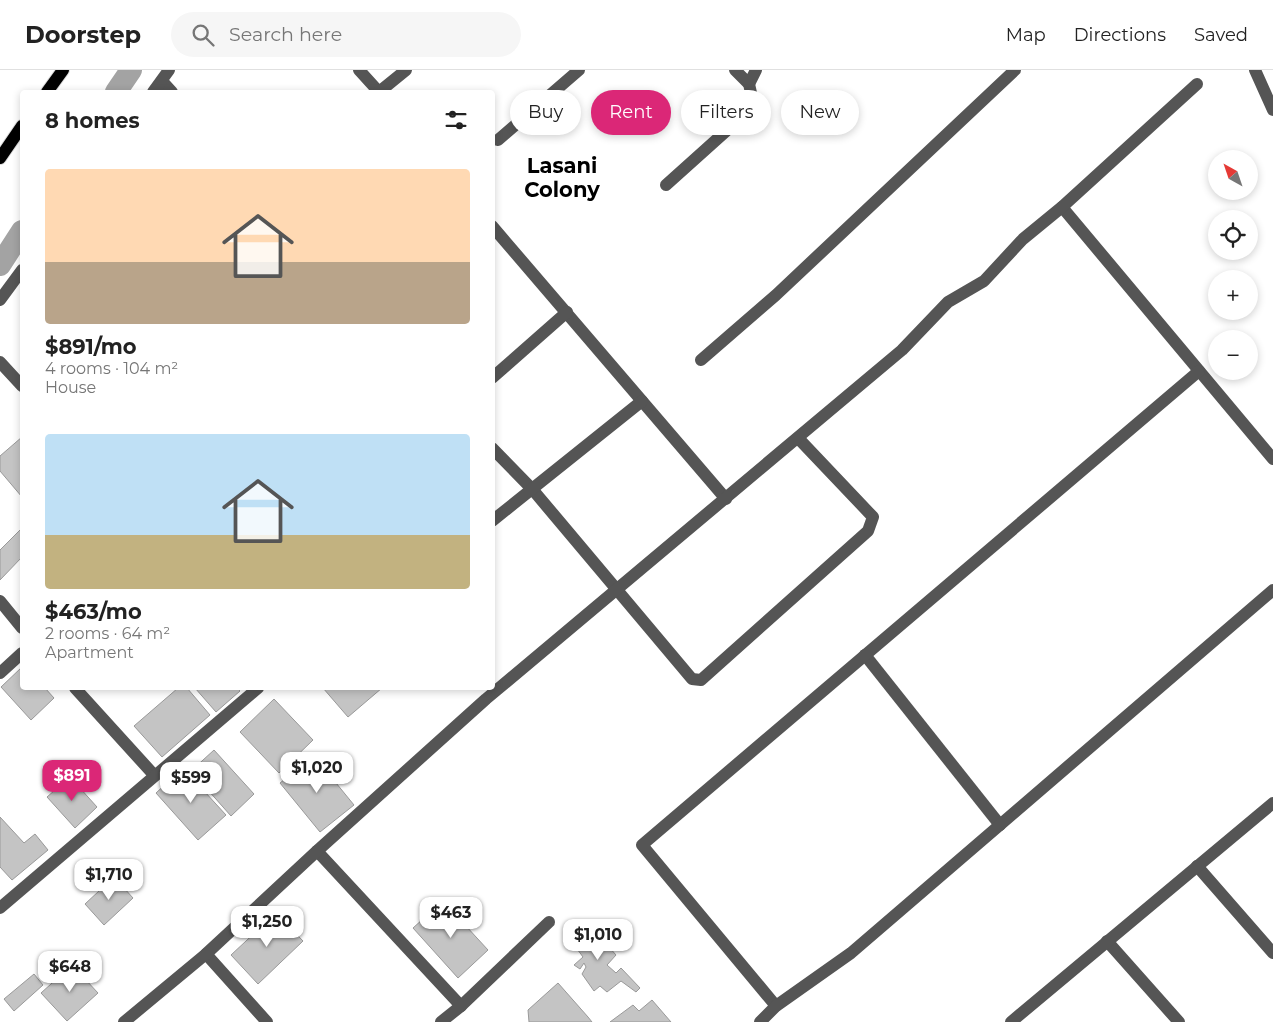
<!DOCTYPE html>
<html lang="en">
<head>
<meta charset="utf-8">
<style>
	:root { --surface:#fff; --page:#f6f6f6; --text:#222; --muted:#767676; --line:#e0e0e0; --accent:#db2777 }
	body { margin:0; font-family:Montserrat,sans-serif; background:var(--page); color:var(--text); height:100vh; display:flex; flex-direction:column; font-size:19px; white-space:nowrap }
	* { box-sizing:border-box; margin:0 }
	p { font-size:16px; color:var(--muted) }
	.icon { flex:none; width:28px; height:28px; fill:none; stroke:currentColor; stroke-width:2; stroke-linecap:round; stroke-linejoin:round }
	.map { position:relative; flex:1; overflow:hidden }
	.drawer { position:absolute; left:20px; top:20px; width:475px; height:600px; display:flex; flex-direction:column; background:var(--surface); border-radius:5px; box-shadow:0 2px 8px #0003 }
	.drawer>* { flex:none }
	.guide { position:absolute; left:510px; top:20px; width:475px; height:45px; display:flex; gap:10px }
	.needle { width:32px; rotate:320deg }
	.controls { position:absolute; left:1208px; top:80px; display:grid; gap:10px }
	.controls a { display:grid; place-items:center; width:50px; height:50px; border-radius:50%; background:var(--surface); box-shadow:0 2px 8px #0003; font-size:25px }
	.price { position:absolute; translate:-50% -42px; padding:0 11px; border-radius:10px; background:#fff; color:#222; font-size:16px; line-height:32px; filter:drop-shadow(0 1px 2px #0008) }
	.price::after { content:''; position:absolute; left:50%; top:30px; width:15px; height:11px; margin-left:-8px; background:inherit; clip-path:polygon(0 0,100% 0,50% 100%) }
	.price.on { background:var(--accent); color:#fff }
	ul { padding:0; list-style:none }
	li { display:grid; align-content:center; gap:10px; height:265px; padding:0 25px }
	li span { display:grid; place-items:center; height:155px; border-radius:5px; color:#555 }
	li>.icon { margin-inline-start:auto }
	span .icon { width:90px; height:90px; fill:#fffc; stroke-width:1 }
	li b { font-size:21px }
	h2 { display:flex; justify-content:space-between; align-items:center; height:60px; padding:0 25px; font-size:21px }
	.chip { padding:0 18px; border-radius:22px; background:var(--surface); box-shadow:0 2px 8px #0003; font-size:18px; line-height:45px }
	.chip.on { background:var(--accent); color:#fff }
	header { display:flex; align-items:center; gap:30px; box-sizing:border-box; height:70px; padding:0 25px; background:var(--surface); border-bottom:1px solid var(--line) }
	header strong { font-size:24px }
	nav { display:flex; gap:28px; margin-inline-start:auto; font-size:18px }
	.search { width:350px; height:45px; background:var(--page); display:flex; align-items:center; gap:12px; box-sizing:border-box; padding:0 18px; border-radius:28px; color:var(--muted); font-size:19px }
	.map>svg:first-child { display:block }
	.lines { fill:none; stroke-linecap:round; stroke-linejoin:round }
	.canal { stroke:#a3a3a3; stroke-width:22 }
	.building { fill:#c4c4c4; stroke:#999 }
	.major-casing { stroke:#dbdbdb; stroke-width:14 }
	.minor { stroke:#555; stroke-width:12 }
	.major { stroke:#000; stroke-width:12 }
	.labels { text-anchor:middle; stroke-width:4; stroke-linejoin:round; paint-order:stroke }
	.district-label { font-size:21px; font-weight:bold; fill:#000; stroke:#fff }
</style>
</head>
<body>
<header>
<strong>Doorstep</strong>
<div class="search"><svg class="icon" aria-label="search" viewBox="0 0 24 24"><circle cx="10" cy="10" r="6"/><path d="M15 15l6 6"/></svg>Search here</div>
<nav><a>Map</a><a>Directions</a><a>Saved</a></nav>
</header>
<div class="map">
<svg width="1273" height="952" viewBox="0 0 1273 952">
	<rect width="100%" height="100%" fill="#fff"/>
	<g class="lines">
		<g class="canal">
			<polyline points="116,22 131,0"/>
			<polyline points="0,195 22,161"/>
		</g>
	</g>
	<g class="building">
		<polygon points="22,367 22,427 0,401 0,386"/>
		<polygon points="22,458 22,487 0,510 0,480"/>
		<polygon points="22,597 22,618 45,618 54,628 31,650 1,617"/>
		<polygon points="178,618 187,618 210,645 162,687 134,656"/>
		<polygon points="195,618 237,618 240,621 216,642"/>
		<polygon points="323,618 382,618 348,647"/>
		<polygon points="274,629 313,670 279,703 240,662"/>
		<polygon points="214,680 254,724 231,746 191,701"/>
		<polygon points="314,686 354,735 320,762 280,713"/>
		<polygon points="183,698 226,745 198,770 156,723"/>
		<polygon points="70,707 97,737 75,758 47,727"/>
		<polygon points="0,747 24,773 35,764 48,780 12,810 0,797"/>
		<polygon points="114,807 133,828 104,855 85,834"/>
		<polygon points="443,831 488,880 458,908 413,858"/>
		<polygon points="276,843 303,871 258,914 231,885"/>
		<polygon points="587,852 616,885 607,895 616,903 621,898 640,918 636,922 621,911 607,922 600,916 594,921 582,904 586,897 584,893 580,899 574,895 583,887 569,868"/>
		<polygon points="72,895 98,923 67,951 41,923"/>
		<polygon points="34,904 43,915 14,941 4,929"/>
		<polygon points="558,913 588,947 592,952 529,952 528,940"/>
		<polygon points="652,930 671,952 610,952 633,935 639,941"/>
	</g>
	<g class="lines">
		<defs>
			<g id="major">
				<polyline points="47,22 63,0"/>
				<polyline points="0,88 22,56"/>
			</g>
		</defs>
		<use href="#major" class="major-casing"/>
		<g class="minor">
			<polyline points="359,0 379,22"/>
			<polyline points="1255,0 1273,40"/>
			<polyline points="162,11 172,22"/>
			<polyline points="749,14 756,0"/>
			<polyline points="153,22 169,0"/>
			<polyline points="379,22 406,0"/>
			<polyline points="498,70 579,0"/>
			<polyline points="666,115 754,36 749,14 735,0"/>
			<polyline points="1062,137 1273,389"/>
			<polyline points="492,156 726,429"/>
			<polyline points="0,230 22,200"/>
			<polyline points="701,290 776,225 1015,0"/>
			<polyline points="0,292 22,316"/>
			<polyline points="492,308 567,242"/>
			<polyline points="492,378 533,420 692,609 701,610 868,461 873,447 798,368"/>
			<polyline points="492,451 642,331"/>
			<polyline points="0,531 22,558"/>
			<polyline points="865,585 1000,755"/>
			<polyline points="0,603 22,583"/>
			<polyline points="75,618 154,705"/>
			<polyline points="317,781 461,936"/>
			<polyline points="1197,796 1273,883"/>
			<polyline points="0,838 258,618"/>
			<polyline points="1107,871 1179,952"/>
			<polyline points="206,884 267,952"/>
			<polyline points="776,936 642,775 1199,301"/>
			<polyline points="124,952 206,884 317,781 486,629 902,280 948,232 984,211 1023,169 1062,137 1197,14"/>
			<polyline points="441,952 461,936 549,852"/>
			<polyline points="760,952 776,936 851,883 1273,520"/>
			<polyline points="1011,952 1273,733"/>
		</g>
		<use href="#major" class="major"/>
	</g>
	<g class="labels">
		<g class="district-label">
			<text x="562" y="103">Lasani<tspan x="562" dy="24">Colony</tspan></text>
		</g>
	</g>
</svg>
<div class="controls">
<a><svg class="needle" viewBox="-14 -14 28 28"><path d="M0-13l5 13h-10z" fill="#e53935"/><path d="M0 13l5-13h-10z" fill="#767676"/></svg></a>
<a><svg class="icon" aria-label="locate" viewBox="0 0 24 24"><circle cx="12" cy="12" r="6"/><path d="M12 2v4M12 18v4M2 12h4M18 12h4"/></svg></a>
<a>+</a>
<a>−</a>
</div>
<b class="price" style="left:317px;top:724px">$1,020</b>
<b class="price on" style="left:72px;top:732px">$891</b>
<b class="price" style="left:191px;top:734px">$599</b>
<b class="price" style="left:109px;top:831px">$1,710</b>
<b class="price" style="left:451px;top:869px">$463</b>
<b class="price" style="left:267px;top:878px">$1,250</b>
<b class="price" style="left:598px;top:891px">$1,010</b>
<b class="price" style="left:70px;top:923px">$648</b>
<div class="guide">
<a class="chip">Buy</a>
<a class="chip on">Rent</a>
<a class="chip">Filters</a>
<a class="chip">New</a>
</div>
<section class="drawer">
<h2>8 homes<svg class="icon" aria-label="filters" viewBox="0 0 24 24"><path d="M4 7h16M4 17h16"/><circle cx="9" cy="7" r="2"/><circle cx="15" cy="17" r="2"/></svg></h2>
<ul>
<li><span style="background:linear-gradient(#ffd9b3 60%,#b9a48a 0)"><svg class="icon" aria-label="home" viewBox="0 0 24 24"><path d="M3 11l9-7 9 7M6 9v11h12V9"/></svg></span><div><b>$891/mo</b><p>4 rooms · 104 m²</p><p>House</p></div></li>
<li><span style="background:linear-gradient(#bfe0f5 65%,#c2b280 0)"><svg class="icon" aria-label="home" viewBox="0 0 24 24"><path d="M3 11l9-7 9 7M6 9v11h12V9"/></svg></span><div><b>$463/mo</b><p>2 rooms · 64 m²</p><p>Apartment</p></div></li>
</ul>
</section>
</div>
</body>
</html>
